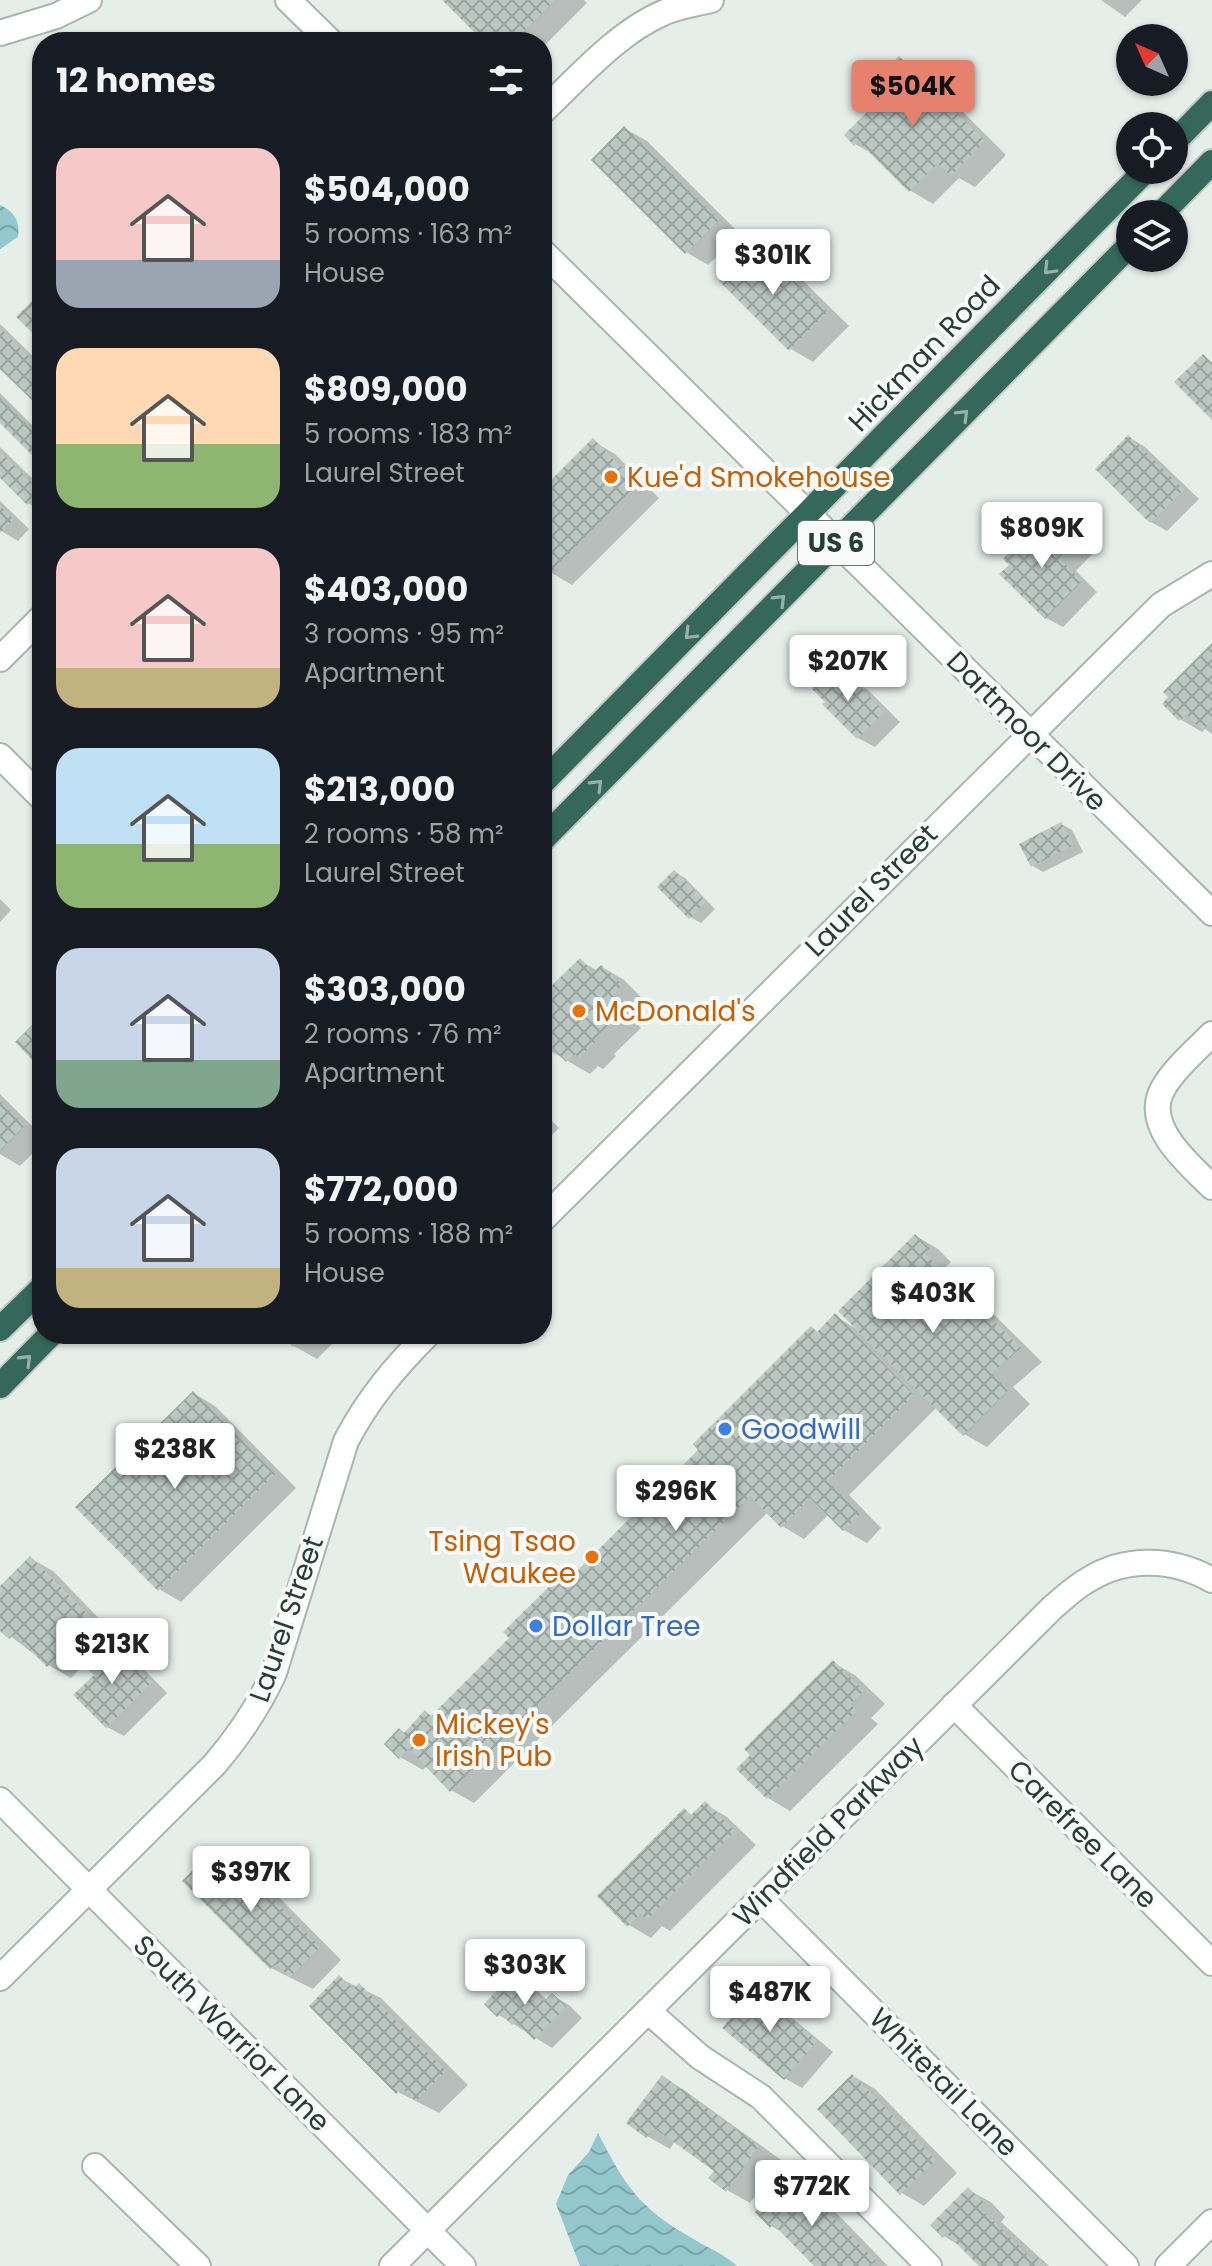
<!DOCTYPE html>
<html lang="en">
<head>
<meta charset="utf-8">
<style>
	:root { --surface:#171b24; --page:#20242c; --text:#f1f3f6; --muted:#9ea1a6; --accent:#e5816d }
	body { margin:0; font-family:Poppins,sans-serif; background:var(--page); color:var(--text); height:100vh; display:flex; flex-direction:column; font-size:30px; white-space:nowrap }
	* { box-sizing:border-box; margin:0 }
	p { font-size:26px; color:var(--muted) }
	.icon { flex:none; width:44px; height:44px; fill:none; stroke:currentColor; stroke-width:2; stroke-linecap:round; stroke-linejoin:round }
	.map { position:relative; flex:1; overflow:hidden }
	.side { position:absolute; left:32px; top:32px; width:520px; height:1312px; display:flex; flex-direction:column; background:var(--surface); border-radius:32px; box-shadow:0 2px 6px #0004 }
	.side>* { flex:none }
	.needle { width:52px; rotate:315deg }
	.tools { position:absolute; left:1116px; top:24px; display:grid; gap:16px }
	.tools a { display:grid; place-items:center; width:72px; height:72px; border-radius:50%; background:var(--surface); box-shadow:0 2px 6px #0004; font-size:40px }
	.price { position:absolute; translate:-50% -68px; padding:0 18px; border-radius:8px; background:#fff; color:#222; font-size:26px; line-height:52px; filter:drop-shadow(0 2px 4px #0008) }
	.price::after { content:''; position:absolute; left:50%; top:48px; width:24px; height:18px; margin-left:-12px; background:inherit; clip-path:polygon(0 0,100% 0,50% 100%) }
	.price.active { background:var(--accent); color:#111 }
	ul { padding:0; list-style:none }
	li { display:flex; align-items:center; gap:24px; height:200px; padding:0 24px }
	li span { display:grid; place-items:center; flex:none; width:224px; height:160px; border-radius:24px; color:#555 }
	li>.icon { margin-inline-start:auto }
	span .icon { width:96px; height:96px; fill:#fffc; stroke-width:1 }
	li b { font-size:34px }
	h2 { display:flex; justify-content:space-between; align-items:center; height:96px; padding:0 24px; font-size:34px }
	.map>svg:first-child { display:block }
	.water { fill:url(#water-waves) }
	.shadow { fill:#0003 }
	.building { fill:url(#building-cross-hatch) }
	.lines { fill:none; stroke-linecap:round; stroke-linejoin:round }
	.minor-casing { stroke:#a9b6b0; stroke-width:28 }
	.highway-casing { stroke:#c3c9c7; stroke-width:28 }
	.minor { stroke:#fff; stroke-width:24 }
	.highway { stroke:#356859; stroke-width:24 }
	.oneway { stroke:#96b1a8 }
	.food-dot { fill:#e8710a; stroke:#f7faf8; stroke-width:3 }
	.shop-dot { fill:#3f7fe0; stroke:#f7faf8; stroke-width:3 }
	.labels { text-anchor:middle; stroke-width:8; stroke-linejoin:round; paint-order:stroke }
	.shield { fill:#f7faf8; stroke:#657670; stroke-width:2 }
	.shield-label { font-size:26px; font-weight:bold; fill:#273e36 }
	.street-label { font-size:28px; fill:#273e36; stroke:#f7faf8 }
	.food-label { font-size:28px; fill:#c56008; stroke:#f7faf8; text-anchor:start }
	.shop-label { font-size:28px; fill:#366cbe; stroke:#f7faf8; text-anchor:start }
</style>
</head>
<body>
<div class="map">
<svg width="1212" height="2266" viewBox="0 0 1212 2266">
	<defs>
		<pattern id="water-waves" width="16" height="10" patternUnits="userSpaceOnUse" patternTransform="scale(2)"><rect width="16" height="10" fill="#94c8cd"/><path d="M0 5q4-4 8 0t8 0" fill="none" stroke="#79a4a7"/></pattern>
		<pattern id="building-cross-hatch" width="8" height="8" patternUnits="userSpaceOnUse" patternTransform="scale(2)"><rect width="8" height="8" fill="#bcc8c3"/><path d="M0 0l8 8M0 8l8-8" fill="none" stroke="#99a49f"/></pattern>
	</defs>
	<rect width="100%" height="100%" fill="#e6eeea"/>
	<g class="water">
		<path d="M0,205C14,212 20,220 18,237L0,249Z"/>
		<path d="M598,2133C624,2184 639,2208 690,2237C706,2247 723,2253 737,2266H580L556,2204L568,2175L589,2152Z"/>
	</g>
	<g class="shadow">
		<polygon points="446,0 584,0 587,3 542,48 542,42 487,42"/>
		<polygon points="1101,0 1142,0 1125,17"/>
		<polygon points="900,58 922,71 1006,155 975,187 959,178 933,204 911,191 875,155 855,144 880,102"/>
		<polygon points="624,128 647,141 740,234 708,265 686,252"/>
		<polygon points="758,245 780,258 849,326 813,362 791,349"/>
		<polygon points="0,324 42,365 42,408 0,366"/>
		<polygon points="0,393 42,435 42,462 0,421"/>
		<polygon points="1129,437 1145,447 1199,499 1167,531 1151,522"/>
		<polygon points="593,441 615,454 659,498 572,585 550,572 542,564 542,492"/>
		<polygon points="0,447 42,488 42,511 28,503 0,475"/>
		<polygon points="0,501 29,529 18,541 0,530"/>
		<polygon points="1064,527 1080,536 1095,551 1076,571 1097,592 1063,627 1046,618 1011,565 1032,532 1049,542"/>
		<polygon points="1212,646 1212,734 1205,729 1202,732 1180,719"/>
		<polygon points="834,671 868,690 900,722 875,747 858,738"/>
		<polygon points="1061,824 1072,830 1083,852 1043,872 1033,866"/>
		<polygon points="674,872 685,878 715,909 701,923 690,917"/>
		<polygon points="0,899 11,910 0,922"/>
		<polygon points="580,961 598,971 602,967 624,980 643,999 634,1008 641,1015 634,1021 641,1028 614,1054 616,1056 603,1069 598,1066 590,1074 542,1046 542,998"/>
		<polygon points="0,1094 42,1136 42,1144 20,1166 0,1154"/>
		<polygon points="542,1111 559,1128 542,1145"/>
		<polygon points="916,1236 938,1249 951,1262 946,1267 1042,1362 1013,1387 1030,1404 987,1447 964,1434 937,1407 849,1495 881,1528 867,1543 844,1530 829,1514 804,1539 782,1526 768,1512 474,1803 451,1790 427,1766 423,1770 400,1757 405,1734 426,1713 433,1717 512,1638 566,1573 573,1578 835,1316 855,1328"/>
		<polygon points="283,1334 342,1334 317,1359 294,1346"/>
		<polygon points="193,1393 215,1406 296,1488 181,1602 159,1589"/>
		<polygon points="30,1558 53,1571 117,1637 110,1644 130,1655 167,1693 124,1736 107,1727 97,1675 88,1666 85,1669 82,1667 71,1678 48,1665 0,1628 0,1589"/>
		<polygon points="834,1663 856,1676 885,1704 871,1718 878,1724 790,1811 768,1798"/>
		<polygon points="705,1804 727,1817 756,1845 670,1931 662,1926 651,1938 629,1925 685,1811 693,1816"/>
		<polygon points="214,1853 255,1873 341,1960 313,1989 271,1968"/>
		<polygon points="515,1975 531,1985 548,2001 552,1995 569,2005 582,2018 552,2048 499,2015"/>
		<polygon points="339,1978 381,1998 468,2085 439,2113 398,2092"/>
		<polygon points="756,1992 772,2001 833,2052 802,2088 786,2079 725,2028"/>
		<polygon points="853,2076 875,2089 957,2173 924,2206 902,2193"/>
		<polygon points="662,2077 684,2090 781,2160 750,2203 727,2190 717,2171 675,2141 670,2149 647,2136"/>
		<polygon points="793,2178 815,2191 888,2266 817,2266 786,2234 771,2226"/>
		<polygon points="968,2190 991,2202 1005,2217 1001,2222 1049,2266 982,2266 962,2247 944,2236"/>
	</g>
	<g class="building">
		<polygon points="442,0 555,0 513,42 484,42"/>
		<polygon points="899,56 985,141 951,176 938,163 909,192 858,141 854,146 844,135 877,102 870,94 888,75 884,71"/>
		<polygon points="624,126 719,220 685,254 591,160"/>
		<polygon points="757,242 828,312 789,351 719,281"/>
		<polygon points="35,298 42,305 42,342 16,317"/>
		<polygon points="0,328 42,370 42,410 0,369"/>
		<polygon points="1203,354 1212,363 1212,420 1174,382"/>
		<polygon points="0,398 42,439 42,465 0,423"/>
		<polygon points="1128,435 1184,489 1150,523 1095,469"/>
		<polygon points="593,438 638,484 549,574 542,567 542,489"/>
		<polygon points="0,452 40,491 27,505 0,478"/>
		<polygon points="0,505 14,519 0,533"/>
		<polygon points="1063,524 1080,540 1061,560 1082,581 1045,619 999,574 1009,565 1003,559 1031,530 1045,543"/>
		<polygon points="1212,643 1212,720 1202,730 1186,714 1179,721 1162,704 1168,697 1163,692"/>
		<polygon points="834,668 847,682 851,678 884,712 857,739 822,704 825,702 812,689"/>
		<polygon points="1061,822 1074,845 1031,867 1019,844"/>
		<polygon points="674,870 706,902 689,919 657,887"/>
		<polygon points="580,958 593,972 601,965 622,985 613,994 620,1001 613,1007 620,1014 593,1040 595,1042 579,1058 575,1054 566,1062 550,1045 544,1051 542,1049 542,995"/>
		<polygon points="35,1022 42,1029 42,1070 15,1042"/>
		<polygon points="0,1101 25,1126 0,1151"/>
		<polygon points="915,1234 930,1249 925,1253 1021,1348 992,1373 1009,1390 963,1436 838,1311"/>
		<polygon points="835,1313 914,1395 828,1481 860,1514 843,1531 810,1498 781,1528 750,1496 450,1792 409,1749 399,1759 384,1744 399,1728 404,1733 425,1710 431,1716 509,1638 503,1632 565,1571 571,1577 698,1450 693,1444 811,1326 817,1332"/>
		<polygon points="280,1334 307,1334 293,1347"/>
		<polygon points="193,1391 275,1474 158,1591 75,1507"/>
		<polygon points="30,1556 96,1623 61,1657 59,1655 47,1667 14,1634 9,1639 0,1631 0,1586"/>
		<polygon points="113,1643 152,1682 106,1728 73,1695 94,1675 87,1668"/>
		<polygon points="833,1660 864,1691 850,1704 857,1711 767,1799 736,1769 750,1755 744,1749"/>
		<polygon points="705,1801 735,1831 647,1920 641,1913 627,1927 597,1896 684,1808 691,1815"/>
		<polygon points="213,1850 227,1864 233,1858 320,1947 290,1977 276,1964 270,1969 182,1881"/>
		<polygon points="514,1973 544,2001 552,1993 567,2007 534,2040 516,2022 512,2025 501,2014 497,2017 484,2004"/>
		<polygon points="339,1975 353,1989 359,1983 446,2071 416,2101 402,2088 396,2094 309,2006"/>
		<polygon points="755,1989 817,2041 784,2080 722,2028"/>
		<polygon points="852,2074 936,2160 900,2195 817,2109"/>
		<polygon points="662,2075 759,2146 726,2192 708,2178 714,2171 654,2128 646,2138 626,2123"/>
		<polygon points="792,2175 876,2261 870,2266 814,2266 773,2224 770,2228 755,2212"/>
		<polygon points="968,2187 984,2203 980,2208 1033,2260 1037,2257 1046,2266 979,2266 947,2234 943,2238 930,2225"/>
	</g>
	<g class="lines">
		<defs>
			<g id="minor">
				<polyline points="288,0 331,42"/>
				<polyline points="0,33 56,16 89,0"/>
				<path d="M542,112C577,79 618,32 663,13C677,6 695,4 711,0"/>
				<polyline points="542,251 1212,913"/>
				<polyline points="0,659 42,617"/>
				<polyline points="0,756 42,798"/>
				<path d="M1212,1034C1196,1050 1168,1074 1160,1095C1147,1130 1191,1166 1212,1187"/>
				<polyline points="542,1220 1161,605 1212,574"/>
				<polyline points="954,1705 1212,1963"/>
				<polyline points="0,1800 463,2266"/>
				<polyline points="761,1899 1126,2266"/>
				<path d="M0,1978L214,1765C239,1736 258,1708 274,1673L346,1441C368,1399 395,1367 428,1334"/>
				<polyline points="648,2011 700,2057 761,2097 929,2266"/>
				<polyline points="95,2166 198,2266"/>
				<path d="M392,2266L1053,1607C1064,1598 1075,1587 1088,1580C1126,1556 1173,1558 1212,1580"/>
				<polyline points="1168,2266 1212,2222"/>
			</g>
			<g id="highway">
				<polyline points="1174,142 1212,103"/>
				<polyline points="1161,214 1212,162"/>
				<polyline points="542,783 1146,170"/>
				<polyline points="542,840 1130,245"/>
				<polyline points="0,1329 42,1288"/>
				<polyline points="0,1386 51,1334"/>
			</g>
		</defs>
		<use href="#minor" class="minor-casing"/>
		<use href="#highway" class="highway-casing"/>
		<use href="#minor" class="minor"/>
		<use href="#highway" class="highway"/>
	</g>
	<defs><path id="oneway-chevron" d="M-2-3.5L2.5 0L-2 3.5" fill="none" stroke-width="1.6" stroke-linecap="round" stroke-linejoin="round" transform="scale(2)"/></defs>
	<g class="oneway">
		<use href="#oneway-chevron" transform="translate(1049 269) rotate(134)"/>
		<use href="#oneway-chevron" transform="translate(963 415) rotate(-45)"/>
		<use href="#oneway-chevron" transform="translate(780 600) rotate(-45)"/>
		<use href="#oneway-chevron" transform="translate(690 634) rotate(135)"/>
		<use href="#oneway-chevron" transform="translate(597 785) rotate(-45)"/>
		<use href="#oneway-chevron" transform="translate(26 1360) rotate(-45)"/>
	</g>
	<g class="food-dot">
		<circle cx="611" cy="477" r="8"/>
		<circle cx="579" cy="1011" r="8"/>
		<circle cx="592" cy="1557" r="8"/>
		<circle cx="419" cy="1740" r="8"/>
	</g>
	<g class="shop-dot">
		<circle cx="725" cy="1429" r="8"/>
		<circle cx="536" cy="1626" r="8"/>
	</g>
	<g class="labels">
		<rect class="shield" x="798" y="521" width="76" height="44" rx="6"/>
		<g class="shield-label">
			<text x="836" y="552">US 6</text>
		</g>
		<g class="street-label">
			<text transform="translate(924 353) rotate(-46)" y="10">Hickman Road</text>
			<text transform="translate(1027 731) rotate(45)" y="10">Dartmoor Drive</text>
			<text transform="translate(871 890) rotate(-45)" y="10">Laurel Street</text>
			<text transform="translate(286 1619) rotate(-71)" y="10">Laurel Street</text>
			<text transform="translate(828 1831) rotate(-45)" y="10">Windfield Parkway</text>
			<text transform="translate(1083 1834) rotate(45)" y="10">Carefree Lane</text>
			<text transform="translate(232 2033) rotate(45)" y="10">South Warrior Lane</text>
			<text transform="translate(944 2082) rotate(45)" y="10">Whitetail Lane</text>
		</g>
		<g class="food-label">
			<text x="627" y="487">Kue'd Smokehouse</text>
			<text x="595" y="1021">McDonald's</text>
			<text x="576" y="1551" text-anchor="end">Tsing Tsao<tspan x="576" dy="32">Waukee</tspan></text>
			<text x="435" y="1734">Mickey's<tspan x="435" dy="32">Irish Pub</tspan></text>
		</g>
		<g class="shop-label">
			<text x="741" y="1439">Goodwill</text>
			<text x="552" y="1636">Dollar Tree</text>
		</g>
	</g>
</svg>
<div class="tools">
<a><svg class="needle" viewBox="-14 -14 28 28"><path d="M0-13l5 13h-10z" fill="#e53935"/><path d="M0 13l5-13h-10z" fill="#9ea1a6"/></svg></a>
<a><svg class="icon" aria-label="locate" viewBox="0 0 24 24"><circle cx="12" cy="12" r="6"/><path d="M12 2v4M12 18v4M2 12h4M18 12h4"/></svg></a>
<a><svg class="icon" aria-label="layers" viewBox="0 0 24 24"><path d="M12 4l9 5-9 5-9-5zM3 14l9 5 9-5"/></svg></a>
</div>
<b class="price active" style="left:913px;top:128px">$504K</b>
<b class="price" style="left:773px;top:297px">$301K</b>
<b class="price" style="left:1042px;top:570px">$809K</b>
<b class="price" style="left:848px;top:703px">$207K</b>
<b class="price" style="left:933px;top:1335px">$403K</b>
<b class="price" style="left:175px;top:1491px">$238K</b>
<b class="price" style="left:676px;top:1533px">$296K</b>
<b class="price" style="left:112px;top:1686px">$213K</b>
<b class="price" style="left:251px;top:1914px">$397K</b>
<b class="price" style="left:525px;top:2007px">$303K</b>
<b class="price" style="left:770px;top:2034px">$487K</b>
<b class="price" style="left:812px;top:2228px">$772K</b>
<section class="side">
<h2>12 homes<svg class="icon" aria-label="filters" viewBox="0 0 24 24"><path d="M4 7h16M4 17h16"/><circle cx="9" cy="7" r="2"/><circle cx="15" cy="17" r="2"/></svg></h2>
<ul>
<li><span style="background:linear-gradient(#f6c9c9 70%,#9aa5b1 0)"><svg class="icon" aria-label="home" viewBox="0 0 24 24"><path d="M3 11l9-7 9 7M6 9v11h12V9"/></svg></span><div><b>$504,000</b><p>5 rooms · 163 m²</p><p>House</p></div></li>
<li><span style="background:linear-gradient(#ffd9b3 60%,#8fb573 0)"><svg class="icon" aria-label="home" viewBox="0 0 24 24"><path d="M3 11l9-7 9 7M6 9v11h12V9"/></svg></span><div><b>$809,000</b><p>5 rooms · 183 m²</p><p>Laurel Street</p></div></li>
<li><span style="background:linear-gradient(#f6c9c9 75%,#c2b280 0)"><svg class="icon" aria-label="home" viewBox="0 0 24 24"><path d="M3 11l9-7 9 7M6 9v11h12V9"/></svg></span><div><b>$403,000</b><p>3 rooms · 95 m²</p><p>Apartment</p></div></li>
<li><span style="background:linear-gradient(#bfe0f5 60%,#8fb573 0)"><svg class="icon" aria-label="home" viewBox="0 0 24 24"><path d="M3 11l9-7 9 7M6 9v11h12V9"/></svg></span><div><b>$213,000</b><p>2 rooms · 58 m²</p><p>Laurel Street</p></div></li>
<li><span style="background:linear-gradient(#c9d6e8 70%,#7fa58c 0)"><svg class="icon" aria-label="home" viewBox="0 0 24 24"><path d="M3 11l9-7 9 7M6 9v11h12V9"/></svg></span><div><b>$303,000</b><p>2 rooms · 76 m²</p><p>Apartment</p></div></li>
<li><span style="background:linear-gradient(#c9d6e8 75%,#c2b280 0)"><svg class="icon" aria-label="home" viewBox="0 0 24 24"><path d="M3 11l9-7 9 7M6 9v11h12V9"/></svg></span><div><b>$772,000</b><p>5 rooms · 188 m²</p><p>House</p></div></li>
</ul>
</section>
</div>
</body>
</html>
